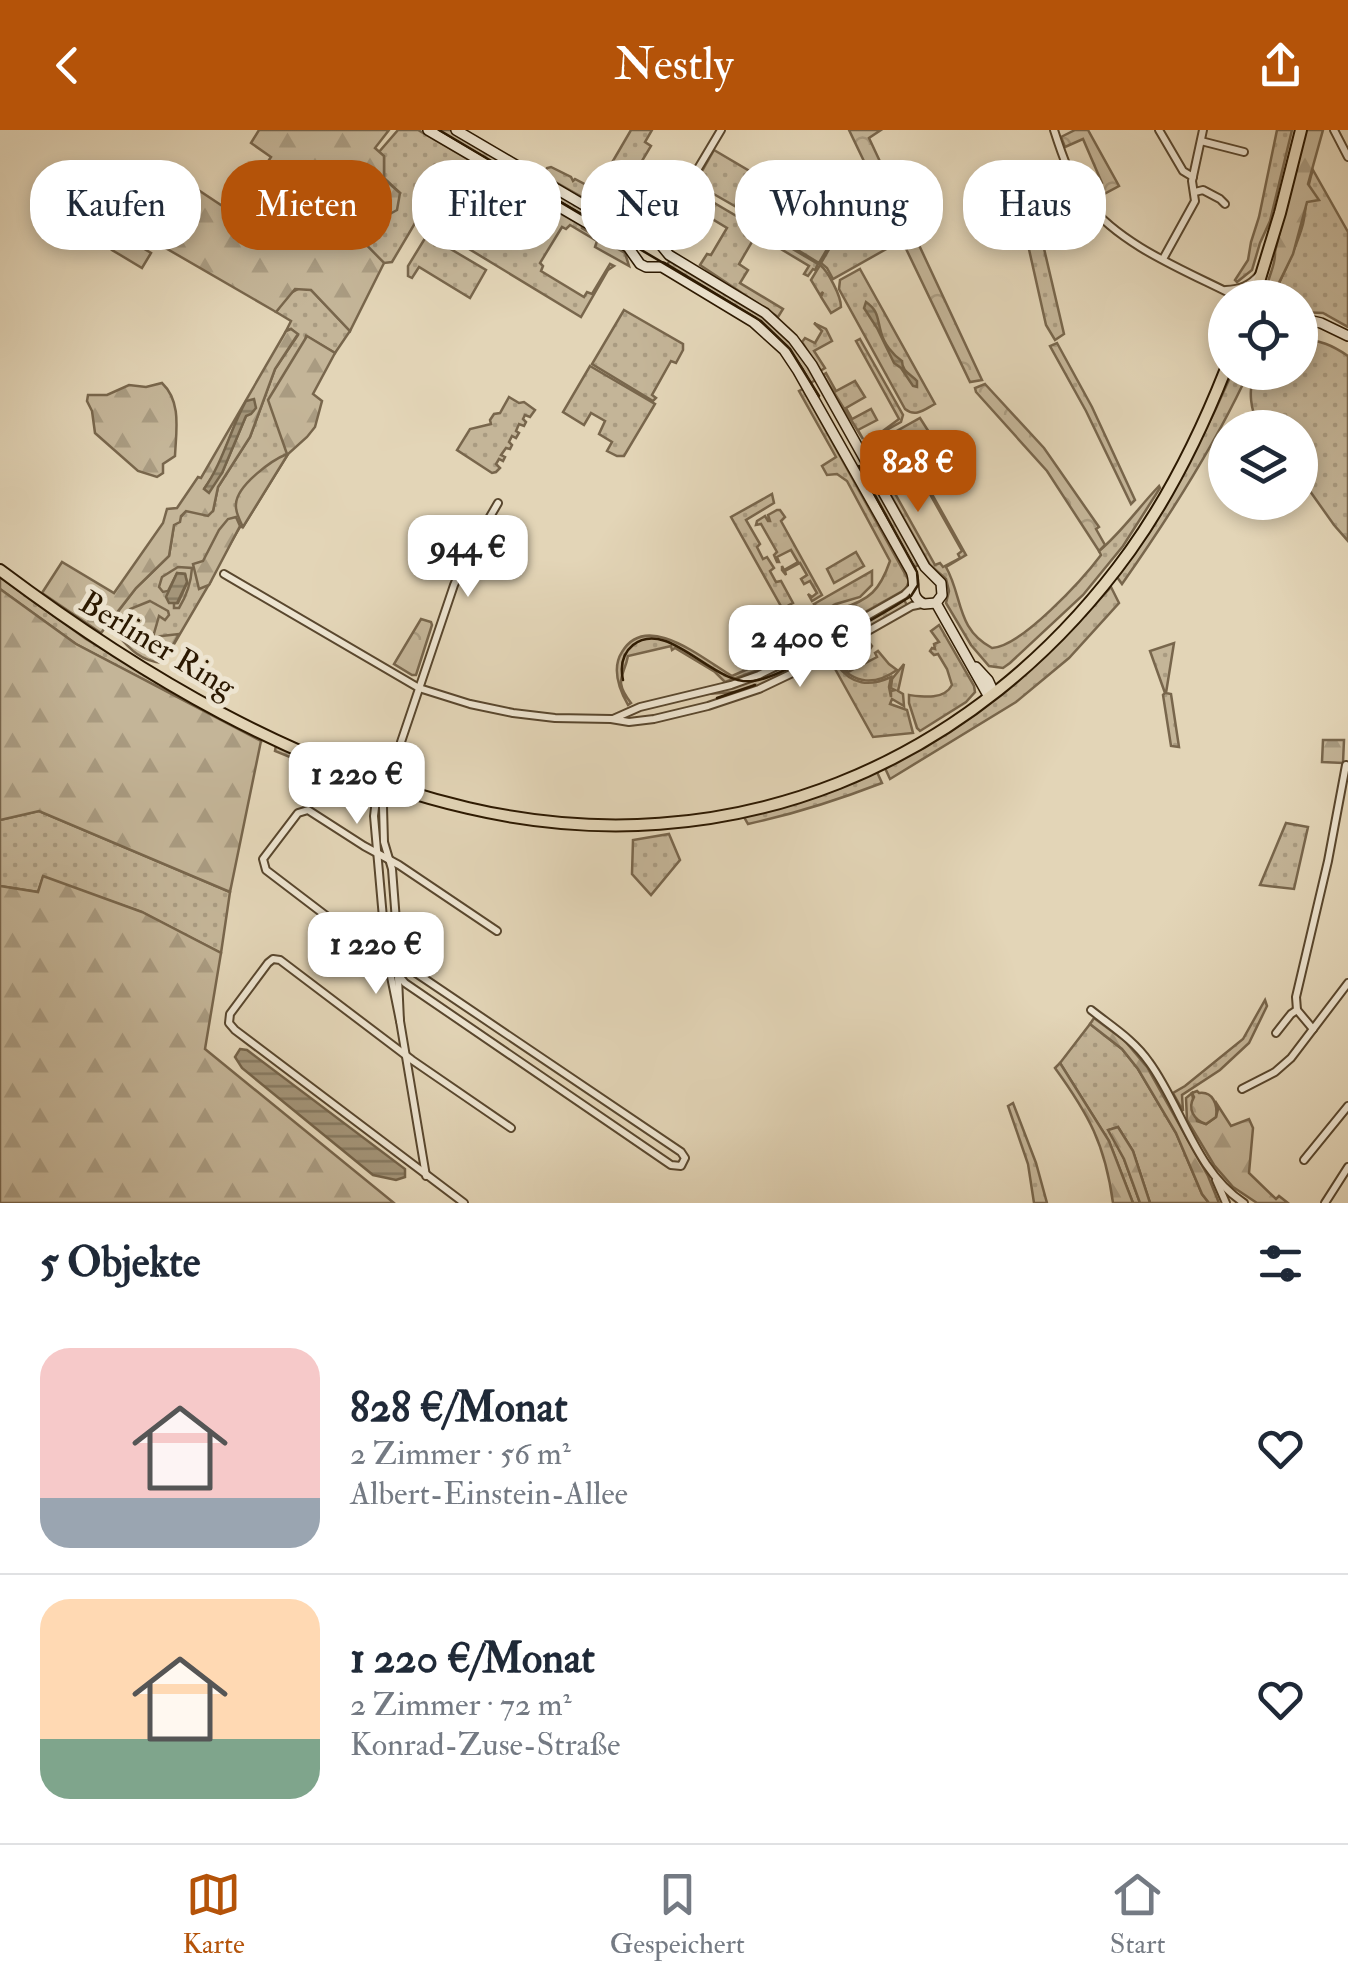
<!DOCTYPE html>
<html lang="de">
<head>
<meta charset="utf-8">
<style>
	:root { --surface:#fff; --page:#f6f6f7; --text:#1f2937; --muted:#747a83; --line:#e0e1e3; --accent:#b45309 }
	body { margin:0; font-family:"IM FELL Double Pica",serif; background:var(--page); color:var(--text); height:100vh; display:flex; flex-direction:column; font-size:38px; white-space:nowrap }
	* { box-sizing:border-box; margin:0 }
	p { font-size:32px; color:var(--muted) }
	.icon { flex:none; width:55px; height:55px; fill:none; stroke:currentColor; stroke-width:2; stroke-linecap:round; stroke-linejoin:round }
	.map { position:relative; height:1073px; overflow:hidden }
	.panel { display:flex; flex-direction:column; background:var(--surface); flex:1 }
	.panel>* { flex:none }
	.banner { position:absolute; left:30px; top:30px; width:1290px; height:90px; display:flex; gap:20px }
	.fabs { position:absolute; left:1208px; top:150px; display:grid; gap:20px }
	.fabs a { display:grid; place-items:center; width:110px; height:110px; border-radius:50%; background:var(--surface); box-shadow:0 5px 15px #0003; font-size:50px }
	.price { position:absolute; translate:-50% -85px; padding:0 22px; border-radius:20px; background:#fff; color:#222; font-size:32px; line-height:65px; filter:drop-shadow(0 2px 5px #0008) }
	.price::after { content:''; position:absolute; left:50%; top:60px; width:30px; height:22px; margin-left:-15px; background:inherit; clip-path:polygon(0 0,100% 0,50% 100%) }
	.price.current { background:var(--accent); color:#fff }
	ul { padding:0; list-style:none }
	li { display:flex; align-items:center; gap:30px; height:250px; padding:0 40px }
	li+li { border-top:2px solid var(--line) }
	li span { display:grid; place-items:center; flex:none; width:280px; height:200px; border-radius:30px; color:#555 }
	li>.icon { margin-inline-start:auto }
	span .icon { width:120px; height:120px; fill:#fffc; stroke-width:1 }
	li b { font-size:42px }
	h2 { display:flex; justify-content:space-between; align-items:center; height:120px; padding:0 40px; font-size:42px }
	.chip { padding:0 35px; border-radius:40px; background:var(--surface); box-shadow:0 5px 15px #0003; font-size:35px; line-height:90px }
	.chip.current { background:var(--accent); color:#fff }
	header { display:flex; justify-content:space-between; align-items:center; height:130px; padding:0 40px; background:var(--accent); color:#fff; font-size:45px; font-weight:600 }
	.menu { display:flex; justify-content:space-around; align-items:center; height:140px; border-top:2px solid var(--line); background:var(--surface); font-size:28px; color:var(--muted) }
	.menu a { display:grid; justify-items:center; gap:5px }
	.menu .current { color:var(--accent) }
	.map>svg:first-child { display:block }
	.grass { fill:url(#grass-dots); stroke:#78664c; stroke-width:2.5 }
	.forest { fill:url(#forest-firs); stroke:#78664c; stroke-width:2.5; fill-rule:evenodd }
	.park { fill:url(#park-crowns); stroke:#78664c; stroke-width:2.5 }
	.pitch { fill:#c4b598; stroke:#78664c; stroke-width:2.5 }
	.water { fill:url(#water-rules); stroke:#746349; stroke-width:2.5 }
	.lines { fill:none; stroke-linecap:round; stroke-linejoin:round }
	.street-casing { stroke:#59472e; stroke-width:10 }
	.secondary-casing { stroke:#2b1800; stroke-width:12 }
	.primary-casing { stroke:#2b1800; stroke-width:14 }
	.street { stroke:#ede4d0; stroke-width:6 }
	.secondary { stroke:#ede4d0; stroke-width:9 }
	.primary { stroke:#e3d5b7; stroke-width:10 }
	.tram { stroke:#2b1800; stroke-width:2.5 }
	.labels { text-anchor:middle; stroke-width:10; stroke-linejoin:round; paint-order:stroke }
	.street-label { font-size:32px; fill:#2b1800; stroke:#ede4d0 }
</style>
</head>
<body>
<header><svg class="icon" aria-label="back" viewBox="0 0 24 24"><path d="M15 5l-7 7 7 7"/></svg>Nestly<svg class="icon" aria-label="share" viewBox="0 0 24 24"><path d="M12 15V3M7 8l5-5 5 5M5 13v7h14v-7"/></svg></header>
<div class="map">
<svg width="1348" height="1073" viewBox="0 0 1348 1073">
	<defs>
		<pattern id="grass-dots" width="8" height="8" patternUnits="userSpaceOnUse" patternTransform="scale(2.5)"><rect width="8" height="8" fill="#c4b598"/><path d="M2 2h.1M6 6h.1" fill="none" stroke="#a99b81" stroke-width="1.8" stroke-linecap="round"/></pattern>
		<pattern id="forest-firs" width="22" height="20" patternUnits="userSpaceOnUse" patternTransform="scale(2.5)"><rect width="22" height="20" fill="#c4b598"/><path d="M5 1l3.5 6h-7zM16 11l3.5 6h-7z" fill="#a99b81"/></pattern>
		<pattern id="park-crowns" width="20" height="18" patternUnits="userSpaceOnUse" patternTransform="scale(2.5)"><rect width="20" height="18" fill="#c4b598"/><path d="M2 6a3 3 0 1 1 6 0M12 15a3 3 0 1 1 6 0" fill="none" stroke="#a99b81"/></pattern>
		<pattern id="water-rules" width="6" height="5" patternUnits="userSpaceOnUse" patternTransform="scale(2.5)"><rect width="6" height="5" fill="#a49579"/><path d="M0 2.5h6" fill="none" stroke="#867961"/></pattern>
	</defs>
	<rect width="100%" height="100%" fill="#e3d5b7"/>
	<filter id="stains"><feTurbulence type="fractalNoise" baseFrequency=".002" numOctaves="4"/><feColorMatrix values="0 0 0 0 .2 0 0 0 0 .09 0 0 0 0 .02 0 0 0 .5 -.17"/></filter>
	<radialGradient id="worn" r=".72"><stop offset=".6" stop-color="#630" stop-opacity="0"/><stop offset="1" stop-color="#630" stop-opacity=".3"/></radialGradient>
	<g class="grass">
		<polygon points="398,0 418,0 582,96 582,98 625,123 629,136 595,117 597,111 570,95 566,99 562,97 540,133 543,136 541,141 584,167 587,162 592,164 610,134 614,136 608,140 581,187 418,88 392,132 384,133 354,104 400,63 384,48 384,27 379,22"/>
		<polygon points="432,0 452,0 591,81 586,90"/>
		<polygon points="631,0 652,0 645,12 651,16 636,41 630,39 605,80 543,45 547,38 551,37 571,47 573,51 575,49 596,60"/>
		<polygon points="1277,0 1292,0 1270,91 1260,113 1252,140 1237,152 1235,150 1248,130 1251,112 1259,87"/>
		<polygon points="714,20 841,95 819,133 778,108 780,102 698,55 697,50"/>
		<path d="M1313,40L1348,102V197L1323,183L1300,182V168H1272C1283,144 1296,120 1303,94C1307,76 1306,57 1313,40Z"/>
		<polygon points="869,51 897,113 833,149 827,138 821,133"/>
		<polygon points="658,61 661,63 646,91 648,91 664,65 670,68 652,98 642,99 637,96"/>
		<polygon points="699,64 755,97 754,103 756,105 739,134 748,140 740,153 783,179 778,187 700,135 707,124 711,125 727,98 699,81 694,74"/>
		<polygon points="1035,96 1042,110 1064,204 1055,210 1046,195 1024,97"/>
		<polygon points="427,105 486,140 470,168 419,137 412,148 408,146 408,136"/>
		<polygon points="769,105 818,134 815,140 813,139 808,146 804,144 809,136 766,110"/>
		<polygon points="671,128 769,189 799,219 816,250 810,253 807,250 784,217 666,137"/>
		<path d="M820,135C828,141 841,166 841,177L831,183L821,167L823,162L820,165L811,150Z"/>
		<path d="M860,139L935,274C925,279 916,288 905,279L839,159L840,150Z"/>
		<polygon points="300,158 311,160 350,201 335,223 306,206 288,324 243,397 240,397 210,449 211,451 163,533 107,496 136,458 169,426 174,395 186,381 213,381 218,357 250,307 275,239 298,205 291,199 286,201 291,191 276,182 289,164"/>
		<polygon points="624,180 683,214 683,220 676,233 671,231 652,265 656,268 653,271 592,234"/>
		<polygon points="814,193 826,199 832,211 814,221 825,238 820,241 802,212 805,208 815,213 822,201"/>
		<polygon points="860,209 903,285 901,292 876,306 899,289 856,211"/>
		<path d="M1300,209C1320,210 1332,215 1348,226V411L1334,395L1300,347V298L1259,297C1250,278 1249,263 1253,243L1300,242Z"/>
		<polygon points="1057,213 1092,277 1135,370 1131,374 1086,281 1050,216"/>
		<polygon points="590,236 655,274 624,326 617,326 607,321 612,312 599,304 605,291 591,283 584,295 563,282"/>
		<polygon points="826,243 836,261 855,251 865,267 846,278 852,289 871,279 877,290 858,300 863,309 823,245"/>
		<path d="M1232,243H1250L1248,255L1243,254C1209,325 1167,390 1122,454L1117,447C1163,382 1201,315 1232,243Z"/>
		<path d="M803,259L909,451L906,459L826,504L821,503L814,492L822,488L825,492L842,483L840,479C870,470 880,460 890,431L847,351L837,344L827,345L822,336L836,327L799,261Z"/>
		<polygon points="509,267 519,273 524,272 535,280 530,287 525,285 523,289 526,292 524,296 519,294 516,301 519,303 516,308 512,306 509,312 512,315 510,319 506,318 501,325 505,327 503,331 499,329 496,334 500,338 496,342 492,343 457,320 470,299 491,294 490,290 494,284 500,283"/>
		<path d="M920,288L953,340L928,357L966,425L946,437C963,467 956,499 992,518C1021,517 1083,449 1101,425L1099,421C1122,402 1138,378 1159,356L1160,358L1123,416L1083,465L1010,533L1003,538L989,536L971,515L946,473L949,461L946,449L930,435L867,323L869,322L867,318L873,316L878,324L874,326L935,435L940,433L943,437L960,428L958,424L962,421L895,302Z"/>
		<polygon points="868,345 876,353 921,433 912,439 865,355 864,348"/>
		<path d="M772,364L774,373L746,390L760,414L757,417L763,429L767,427L774,438L770,441L776,452L781,451L793,473L789,475L800,494L804,493L811,506V512L764,538L725,552L715,542L675,518L672,520L671,516L628,526C624,547 613,550 631,573L628,575C619,559 611,539 622,522C647,480 704,530 732,546L775,527L771,517L796,503L731,387Z"/>
		<polygon points="777,380 780,380 785,387 781,391 822,465 812,471 808,464 812,467 817,463 810,451 804,454 801,449 807,445 800,433 785,441 786,445 782,440 782,436 784,440 798,432 791,420 777,427 779,432 777,432 774,425 777,422 761,394 756,395 757,391 765,386 768,391 770,391 768,385"/>
		<polygon points="856,422 864,436 834,453 827,439"/>
		<polygon points="872,441 872,455 860,467 836,474 821,482 814,474"/>
		<polygon points="0,447 86,509 144,544 261,608 261,611 76,514 0,459"/>
		<path d="M1111,457L1119,473L1069,528L1016,572L890,649L885,638C975,591 1044,532 1111,457Z"/>
		<path d="M903,468L908,477C849,510 791,548 725,568L736,562L707,564V562L780,539V537Z"/>
		<path d="M939,495L974,556L975,562L966,572L920,601L917,598L909,573V565C924,567 944,570 952,555L947,539L938,524L934,525L930,521L932,518L935,519L934,514L939,512L931,501Z"/>
		<path d="M864,508L840,524L842,528L868,511L872,516L870,519L867,515L841,530L848,542L877,527L875,523L878,521L889,534L897,540C876,555 854,555 838,533L833,536L829,528Z"/>
		<polygon points="1174,513 1166,563 1171,564 1179,617 1171,616 1163,565 1165,563 1150,521"/>
		<path d="M904,534L898,561L903,564L904,576L892,569L890,574L907,580L913,603L873,607L834,537L837,535C852,555 869,557 891,547L889,557L891,567V561L895,560L891,558L892,549Z"/>
		<polygon points="276,615 354,648 364,657 275,621"/>
		<path d="M877,642L882,653C838,670 794,684 748,694L744,687L827,663Z"/>
		<polygon points="39,681 230,762 221,823 141,782 43,747 38,762 0,756 0,690"/>
		<polygon points="1286,693 1308,697 1294,759 1260,755"/>
		<polygon points="669,704 680,730 651,765 632,744 633,710"/>
		<polygon points="1265,870 1267,876 1249,913 1220,940 1182,965 1183,981 1173,963 1185,956 1243,909"/>
		<polygon points="1090,894 1122,919 1138,939 1176,1003 1202,1064 1209,1073 1150,1073 1133,1021 1118,997 1109,1000 1124,1029 1140,1073 1133,1073 1109,1011 1060,933"/>
		<polygon points="1013,973 1036,1033 1047,1073 1034,1073 1028,1034 1008,976"/>
	</g>
	<g class="forest">
		<polygon points="259,0 389,0 375,18 384,26 384,49 400,63 397,80 355,103 384,133 350,201 311,160 295,159 276,182 150,109 159,34 233,83 271,27 251,13"/>
		<path d="M1304,0H1323L1308,54L1319,70L1307,72L1293,124L1272,167L1266,166C1265,150 1276,138 1275,122Z"/>
		<path d="M291,199L298,204L275,239L250,307L218,357L213,381L208,386L186,381L181,386L180,392L174,395L169,426L136,458L101,503L42,463L62,432L114,463L163,393L167,379L177,378L198,347L201,348L286,201ZM240,282L246,286L222,343L204,359L217,340Z"/>
		<path d="M307,206L335,223L313,264L322,271L315,297L307,307L288,324L243,397C240,391 235,382 236,374C237,355 272,330 287,324L268,270Z"/>
		<path d="M162,253C182,272 176,301 175,326L163,334V343L157,347L138,341L95,303L92,281L87,271L88,265H107L129,255L146,257Z"/>
		<polygon points="236,387 240,396 209,455 199,459 193,434 203,431 219,400 228,389"/>
		<path d="M178,437L192,438C191,453 187,465 179,478H174V473H178L187,453L185,444L177,443L168,461L163,462L159,457L162,447Z"/>
		<polygon points="0,459 76,514 261,611 230,762 39,681 0,690"/>
		<path d="M150,471L168,481L169,485L165,490L159,486L153,507L179,504L163,533C138,532 126,514 110,497L130,479Z"/>
		<polygon points="1323,610 1344,610 1343,633 1322,632"/>
		<polygon points="43,746 142,782 221,823 205,919 394,1073 0,1073 0,756 38,762"/>
		<polygon points="1094,888 1125,911 1147,937 1208,1046 1219,1073 1209,1073 1202,1064 1176,1003 1138,939 1122,919 1090,894"/>
		<path d="M1060,933L1109,1011L1133,1073H1113C1105,1014 1089,985 1055,938Z"/>
		<polygon points="1192,963 1197,991 1206,994 1216,987 1218,979 1215,971 1231,996 1249,989 1253,998 1249,1043 1276,1069 1279,1066 1288,1073 1257,1073 1233,1057 1214,1035 1187,990 1186,968"/>
		<polygon points="1118,997 1133,1021 1150,1073 1140,1073 1124,1029 1108,1000"/>
	</g>
	<g class="park">
		<polygon points="849,0 881,0 869,8 982,250 970,252"/>
		<polygon points="1075,0 1088,0 1119,56 1104,64 1099,55 1102,53 1083,9 1065,17 1061,7"/>
		<polygon points="985,254 1044,318 1099,397 1096,399 1105,415 1099,421 1047,341 976,262 975,258"/>
		<polygon points="421,489 431,492 432,495 416,545 412,545 394,534"/>
		<path d="M1197,961L1199,963C1213,961 1218,975 1216,987L1206,994C1194,990 1187,979 1194,967L1192,963Z"/>
	</g>
	<polygon class="pitch" points="121,105 151,123 142,138 112,120"/>
	<g class="water">
		<path d="M866,172C879,181 877,189 881,202C884,214 893,225 902,231C902,242 911,244 917,251V257L913,256L901,238L894,233L877,198L864,178Z"/>
		<path d="M254,269L256,278L251,284L246,286L222,343L209,363L204,359C223,332 230,300 246,271Z"/>
		<polygon points="177,443 185,444 187,452 177,473 169,473 166,467"/>
		<polygon points="240,919 247,920 405,1039 405,1047 396,1050 373,1045 242,938 235,927"/>
	</g>
	<g class="lines">
		<defs>
			<g id="street">
				<path d="M1054,0C1062,25 1071,51 1087,72C1122,117 1189,142 1239,168"/>
				<polyline points="1159,0 1183,41 1193,47"/>
				<polyline points="1334,0 1348,27"/>
				<polyline points="1201,11 1244,22"/>
				<polyline points="1195,62 1203,60 1220,69 1225,74"/>
				<polyline points="656,109 721,0"/>
				<polyline points="1163,129 1195,71 1192,51 1203,0"/>
				<path d="M1226,160C1240,159 1250,156 1259,145"/>
				<polyline points="224,444 419,558 470,574 513,583 555,588 611,589 629,592 654,589 708,576 759,559 803,538 912,476 922,474"/>
				<polyline points="613,589 640,577 731,555 759,545 797,526 904,465 913,456"/>
				<polyline points="395,622 377,661 374,686 386,822 400,891 426,1046"/>
				<polyline points="397,636 402,649 421,663"/>
				<polyline points="360,648 370,659 374,671"/>
				<polyline points="388,833 413,841 681,1022 685,1028 681,1036 671,1035 405,853 388,833 266,740 263,729 298,683 308,680 364,716 399,735 497,801"/>
				<polyline points="398,835 398,817 392,739 384,712 383,677 395,642 401,612 454,455 466,428 498,373"/>
				<polyline points="398,848 400,891"/>
				<path d="M1091,880C1111,896 1134,910 1149,932C1182,977 1195,1041 1244,1073"/>
				<polyline points="1313,899 1297,880 1296,867 1328,731 1346,635"/>
				<polyline points="1276,903 1291,884 1297,880"/>
				<polyline points="1242,959 1275,942 1291,928 1348,853"/>
				<polyline points="1304,1030 1348,976"/>
				<polyline points="1216,1050 1226,1073"/>
				<polyline points="464,1073 235,900 229,893 230,884 268,833 273,829 280,830 412,930 511,998"/>
				<polyline points="1325,1073 1348,1037"/>
			</g>
			<g id="secondary">
				<path d="M428,0L628,117L640,134L646,137H662L753,192L784,220L798,241L911,441C917,454 908,466 924,474L936,473"/>
				<polyline points="456,0 635,105 656,109 669,125 765,183 793,209 812,235 925,437 941,453 942,465 936,473"/>
				<polyline points="1300,188 1321,193 1348,206"/>
				<polyline points="936,473 989,567"/>
				<polyline points="976,537 988,550 994,563"/>
			</g>
			<g id="primary">
				<polyline points="1254,168 1280,83 1301,0"/>
				<path d="M0,440C140,545 296,638 468,678C729,739 975,636 1130,421C1170,365 1200,304 1225,241"/>
			</g>
		</defs>
		<use href="#street" class="street-casing"/>
		<use href="#secondary" class="secondary-casing"/>
		<use href="#primary" class="primary-casing"/>
		<use href="#street" class="street"/>
		<use href="#secondary" class="secondary"/>
		<use href="#primary" class="primary"/>
		<g class="tram">
			<polyline points="439,0 761,191 790,219 819,266"/>
			<path d="M623,550C620,536 622,524 633,515C668,487 714,557 753,551C780,547 807,527 830,513C857,498 885,483 911,466L918,455L917,442L859,336"/>
			<polyline points="717,568 755,555"/>
		</g>
	</g>
	<g class="labels">
		<g class="street-label">
			<text transform="translate(158 514) rotate(31)" y="11">Berliner Ring</text>
		</g>
	</g>
	<rect width="100%" height="100%" filter="url(#stains)"/>
	<rect width="100%" height="100%" fill="url(#worn)"/>
</svg>
<div class="fabs">
<a><svg class="icon" aria-label="locate" viewBox="0 0 24 24"><circle cx="12" cy="12" r="6"/><path d="M12 2v4M12 18v4M2 12h4M18 12h4"/></svg></a>
<a><svg class="icon" aria-label="layers" viewBox="0 0 24 24"><path d="M12 4l9 5-9 5-9-5zM3 14l9 5 9-5"/></svg></a>
</div>
<b class="price current" style="left:918px;top:385px">828 €</b>
<b class="price" style="left:468px;top:470px">944 €</b>
<b class="price" style="left:800px;top:560px">2 400 €</b>
<b class="price" style="left:357px;top:697px">1 220 €</b>
<b class="price" style="left:376px;top:867px">1 220 €</b>
<div class="banner">
<a class="chip">Kaufen</a>
<a class="chip current">Mieten</a>
<a class="chip">Filter</a>
<a class="chip">Neu</a>
<a class="chip">Wohnung</a>
<a class="chip">Haus</a>
</div>
</div>
<section class="panel">
<h2>5 Objekte<svg class="icon" aria-label="filters" viewBox="0 0 24 24"><path d="M4 7h16M4 17h16"/><circle cx="9" cy="7" r="2"/><circle cx="15" cy="17" r="2"/></svg></h2>
<ul>
<li><span style="background:linear-gradient(#f6c9c9 75%,#9aa5b1 0)"><svg class="icon" aria-label="home" viewBox="0 0 24 24"><path d="M3 11l9-7 9 7M6 9v11h12V9"/></svg></span><div><b>828 €/Monat</b><p>2 Zimmer · 56 m²</p><p>Albert-Einstein-Allee</p></div><svg class="icon" aria-label="heart" viewBox="0 0 24 24"><path d="M12 20l-8-8c-3-5 5-10 8-4 3-6 11-1 8 4z"/></svg></li>
<li><span style="background:linear-gradient(#ffd9b3 70%,#7fa58c 0)"><svg class="icon" aria-label="home" viewBox="0 0 24 24"><path d="M3 11l9-7 9 7M6 9v11h12V9"/></svg></span><div><b>1 220 €/Monat</b><p>2 Zimmer · 72 m²</p><p>Konrad-Zuse-Straße</p></div><svg class="icon" aria-label="heart" viewBox="0 0 24 24"><path d="M12 20l-8-8c-3-5 5-10 8-4 3-6 11-1 8 4z"/></svg></li>
</ul>
</section>
<nav class="menu">
<a class="current"><svg class="icon" aria-label="map" viewBox="0 0 24 24"><path d="M3 6l6-2 6 2 6-2v14l-6 2-6-2-6 2zM9 4v14M15 6v14"/></svg>Karte</a>
<a><svg class="icon" aria-label="saved" viewBox="0 0 24 24"><path d="M7 4h10v16l-5-4-5 4z"/></svg>Gespeichert</a>
<a><svg class="icon" aria-label="home" viewBox="0 0 24 24"><path d="M3 11l9-7 9 7M6 9v11h12V9"/></svg>Start</a>
</nav>
</body>
</html>
